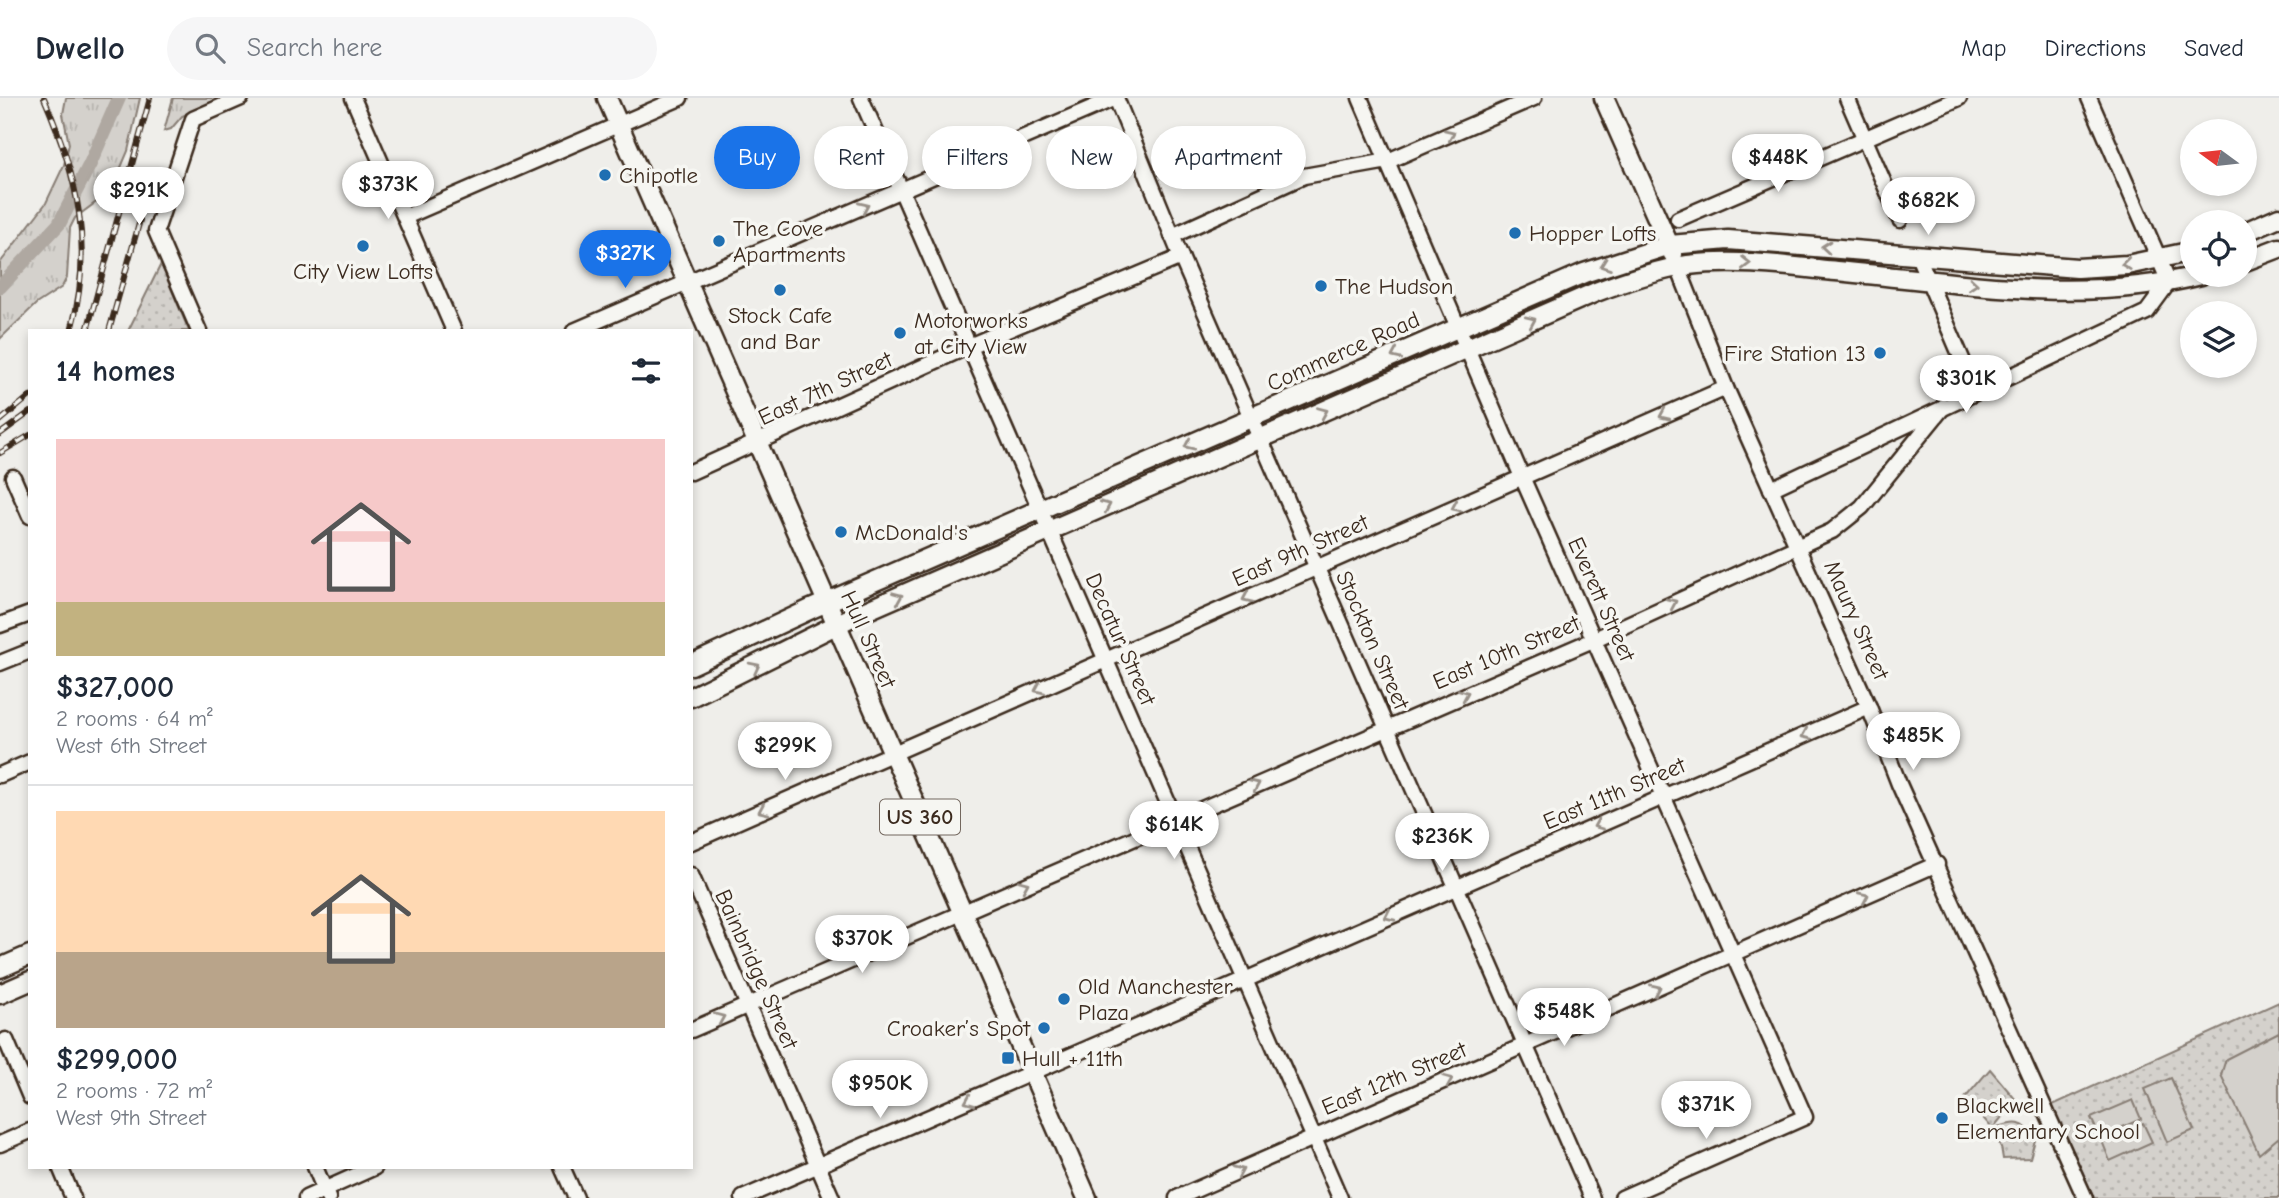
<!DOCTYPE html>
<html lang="en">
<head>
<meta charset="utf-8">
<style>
	:root { --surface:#fff; --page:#f6f6f7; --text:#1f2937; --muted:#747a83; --line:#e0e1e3; --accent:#1a73e8 }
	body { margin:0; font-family:"Comic Neue",sans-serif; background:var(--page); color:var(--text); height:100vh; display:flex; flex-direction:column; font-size:26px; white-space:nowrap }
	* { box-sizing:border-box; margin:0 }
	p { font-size:23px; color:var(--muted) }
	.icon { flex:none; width:38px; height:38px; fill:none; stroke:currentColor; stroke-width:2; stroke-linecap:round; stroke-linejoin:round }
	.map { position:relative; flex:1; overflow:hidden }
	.drawer { position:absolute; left:28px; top:231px; width:665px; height:840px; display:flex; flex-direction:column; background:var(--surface); border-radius:0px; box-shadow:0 4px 10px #0003 }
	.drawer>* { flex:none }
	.top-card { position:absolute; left:714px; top:28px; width:665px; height:63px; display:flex; gap:14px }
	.needle { width:46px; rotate:285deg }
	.buttons { position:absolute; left:2180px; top:21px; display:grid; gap:14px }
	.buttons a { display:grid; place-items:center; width:77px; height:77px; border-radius:50%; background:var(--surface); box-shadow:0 4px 10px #0003; font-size:35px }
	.price { position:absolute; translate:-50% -60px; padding:0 16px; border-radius:24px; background:#fff; color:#222; font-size:23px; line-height:46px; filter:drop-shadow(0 2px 4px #0008) }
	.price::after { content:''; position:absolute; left:50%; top:42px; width:21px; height:16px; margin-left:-10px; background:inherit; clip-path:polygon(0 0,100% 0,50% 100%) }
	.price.on { background:var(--accent); color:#fff }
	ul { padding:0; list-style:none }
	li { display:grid; align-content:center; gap:14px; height:371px; padding:0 28px }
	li+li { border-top:2px solid var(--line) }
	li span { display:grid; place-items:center; height:217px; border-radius:0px; color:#555 }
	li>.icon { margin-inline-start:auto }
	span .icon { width:126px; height:126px; fill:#fffc; stroke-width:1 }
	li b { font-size:30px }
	h2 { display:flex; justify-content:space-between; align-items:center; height:84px; padding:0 28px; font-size:30px }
	.chip { padding:0 24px; border-radius:32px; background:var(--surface); box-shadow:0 4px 10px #0003; font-size:24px; line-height:63px }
	.chip.on { background:var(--accent); color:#fff }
	header { display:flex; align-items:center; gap:42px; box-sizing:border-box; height:98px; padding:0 35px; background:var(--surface); border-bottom:2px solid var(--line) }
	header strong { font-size:33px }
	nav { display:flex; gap:38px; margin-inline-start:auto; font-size:24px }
	.search { width:490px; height:63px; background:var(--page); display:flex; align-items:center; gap:18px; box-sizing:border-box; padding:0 24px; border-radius:38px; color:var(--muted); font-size:26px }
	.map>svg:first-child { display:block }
	.grass { fill:url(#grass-tufts); stroke:#887e75; stroke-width:2 }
	.park { fill:url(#park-dots); stroke:#887e75; stroke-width:2 }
	.pitch { fill:#d4d1cc; stroke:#887e75; stroke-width:2 }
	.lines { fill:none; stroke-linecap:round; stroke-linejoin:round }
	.canal { stroke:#afa8a1; stroke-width:14 }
	.minor-casing { stroke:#3b2a1e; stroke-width:19 }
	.major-casing { stroke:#3b2a1e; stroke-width:23 }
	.minor { stroke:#f6f6f2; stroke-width:14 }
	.major { stroke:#f6f6f2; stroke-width:18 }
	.rail-casing { stroke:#3b2a1e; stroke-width:6 }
	.rail { stroke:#f6f6f2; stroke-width:3.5; stroke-dasharray:10; stroke-linecap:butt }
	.oneway { stroke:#989088 }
	.poi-dot { fill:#1f6fb2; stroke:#f6f6f2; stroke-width:2.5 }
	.labels { text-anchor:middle; stroke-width:7; stroke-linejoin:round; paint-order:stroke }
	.shield { fill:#f6f6f2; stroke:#73675e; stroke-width:2 }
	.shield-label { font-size:21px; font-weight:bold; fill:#3b2a1e }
	.poi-label { font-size:23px; fill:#3b2a1e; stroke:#f6f6f2; text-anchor:start }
	.street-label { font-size:23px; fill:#3b2a1e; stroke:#f6f6f2 }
</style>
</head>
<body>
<header>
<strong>Dwello</strong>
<div class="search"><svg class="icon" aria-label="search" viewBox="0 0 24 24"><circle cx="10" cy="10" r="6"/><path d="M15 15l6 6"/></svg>Search here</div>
<nav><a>Map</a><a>Directions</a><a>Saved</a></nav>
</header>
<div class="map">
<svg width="2279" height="1100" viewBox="0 0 2279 1100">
	<defs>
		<pattern id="grass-tufts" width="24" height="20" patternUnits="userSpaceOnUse" patternTransform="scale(1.75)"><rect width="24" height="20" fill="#d4d1cc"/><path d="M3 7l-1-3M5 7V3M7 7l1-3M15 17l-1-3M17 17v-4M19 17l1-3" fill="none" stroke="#b7b4af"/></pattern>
		<pattern id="park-dots" width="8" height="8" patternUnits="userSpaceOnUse" patternTransform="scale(1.75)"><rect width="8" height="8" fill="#d4d1cc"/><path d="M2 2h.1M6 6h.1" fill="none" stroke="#b7b4af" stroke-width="1.8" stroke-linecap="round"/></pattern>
	</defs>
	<rect width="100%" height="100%" fill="#efeeea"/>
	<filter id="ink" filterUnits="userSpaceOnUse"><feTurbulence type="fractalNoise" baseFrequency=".0143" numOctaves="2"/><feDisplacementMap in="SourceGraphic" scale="14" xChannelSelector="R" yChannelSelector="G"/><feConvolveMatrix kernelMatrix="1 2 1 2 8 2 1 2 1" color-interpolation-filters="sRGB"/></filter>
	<g filter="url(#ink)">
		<g class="grass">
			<polygon points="66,0 140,0 128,53 111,93 75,120 70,130 67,179 62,189 36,206 0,241 0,165 46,105 64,67 69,46 63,16"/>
			<polygon points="173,0 226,0 182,18 171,31 164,33"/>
		</g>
		<g class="park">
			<polygon points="161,166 189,233 128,233"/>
			<polygon points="2279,904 2279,1100 2085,1100 2046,1010"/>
			<path d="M1990,971L2016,1002L1993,1030C2014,1024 2024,1020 2035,1042L2030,1060L2003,1061C2001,1037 1983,1013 1960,1006Z"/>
		</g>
		<g class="pitch">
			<polygon points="2279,934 2279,1039 2259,1056 2221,977 2226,961"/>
			<polygon points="2171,980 2194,1032 2167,1044 2145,991"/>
			<polygon points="2133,1002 2141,1021 2100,1039 2091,1020"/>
			<polygon points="2143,1025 2152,1044 2110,1063 2102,1043"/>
		</g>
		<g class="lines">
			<polyline class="canal" points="0,189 59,126 90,66 119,0"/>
			<defs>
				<g id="minor">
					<polyline points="353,0 454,233"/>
					<polyline points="861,0 1340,1100"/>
					<polyline points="1116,0 1181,159 1592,1100"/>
					<polyline points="1360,0 1522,379 1805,1019 1622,1100"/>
					<polyline points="1847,0 1900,122"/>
					<polyline points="405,119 680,0"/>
					<polyline points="1678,121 1959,0"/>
					<polyline points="1172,138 1304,78 1388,63 1534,0"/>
					<polyline points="1918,158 1976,294"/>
					<polyline points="1678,169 1726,290 1869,609 1899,686 2085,1100"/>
					<polyline points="199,233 156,133 193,21 241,0"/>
					<polyline points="574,233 1115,0"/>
					<polyline points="691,374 969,248 1181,159"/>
					<polyline points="13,379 30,418"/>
					<polyline points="1771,391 2147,214 2169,184 2089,0"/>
					<polyline points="0,527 30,516"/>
					<polyline points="0,565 30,553"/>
					<polyline points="0,677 30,664"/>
					<polyline points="691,744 1726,290"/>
					<polyline points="691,777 832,1100"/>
					<polyline points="691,932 1595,541 1832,433 1862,409 1944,308"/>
					<polyline points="6,942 30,999"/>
					<polyline points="0,1046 30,1033"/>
					<polyline points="60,1069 73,1100"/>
					<polyline points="315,1069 328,1100"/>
					<polyline points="562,1069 576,1100"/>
					<polyline points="306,1100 375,1069"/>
					<path d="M743,1100C1119,938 1494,773 1869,609"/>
					<polyline points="1177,1100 1937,766"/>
				</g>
				<g id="major">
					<polyline points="607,0 1087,1100"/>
					<polyline points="1604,0 1673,156"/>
					<polyline points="2245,134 2279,119"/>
					<polyline points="2245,163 2279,150"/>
					<polyline points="691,567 811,511 1584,175 1670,147 1728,142 2077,170 2127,167 2193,153"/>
					<path d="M691,599L854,518L1596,194C1625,183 1657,172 1688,167C1737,161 1787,168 1836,173C1957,184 2081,207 2201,177"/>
					<polyline points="0,870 30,857"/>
					<polyline points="0,896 30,883"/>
				</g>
			</defs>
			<use href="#minor" class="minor-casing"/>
			<use href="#major" class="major-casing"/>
			<use href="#minor" class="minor"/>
			<use href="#major" class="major"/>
			<defs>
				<g id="rail">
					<path d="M44,0C78,79 94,148 71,233"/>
					<polyline points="87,233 150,0"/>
					<polyline points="109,233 140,122"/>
					<polyline points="0,323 30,298"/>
					<polyline points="0,336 30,314"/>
					<polyline points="0,355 30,337"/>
				</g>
			</defs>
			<use href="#rail" class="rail-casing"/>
			<use href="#rail" class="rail"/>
		</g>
		<defs><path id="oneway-chevron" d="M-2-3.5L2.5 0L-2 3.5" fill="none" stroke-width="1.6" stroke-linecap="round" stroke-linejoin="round" transform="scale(1.75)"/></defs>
		<g class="oneway">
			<use href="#oneway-chevron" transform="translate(1450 36) rotate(-24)"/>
			<use href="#oneway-chevron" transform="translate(864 109) rotate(-24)"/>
			<use href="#oneway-chevron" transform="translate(1826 149) rotate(-175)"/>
			<use href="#oneway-chevron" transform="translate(1746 165) rotate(1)"/>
			<use href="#oneway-chevron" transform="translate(2126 166) rotate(173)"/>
			<use href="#oneway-chevron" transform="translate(1605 167) rotate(160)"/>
			<use href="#oneway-chevron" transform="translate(1973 186) rotate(5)"/>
			<use href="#oneway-chevron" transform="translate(1531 223) rotate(-24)"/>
			<use href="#oneway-chevron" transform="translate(1396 257) rotate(156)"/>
			<use href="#oneway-chevron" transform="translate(1323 314) rotate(-23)"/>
			<use href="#oneway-chevron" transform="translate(1664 317) rotate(156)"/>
			<use href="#oneway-chevron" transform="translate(1189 347) rotate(156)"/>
			<use href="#oneway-chevron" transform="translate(1106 408) rotate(-24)"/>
			<use href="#oneway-chevron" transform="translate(1456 409) rotate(156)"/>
			<use href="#oneway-chevron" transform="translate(898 499) rotate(-23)"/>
			<use href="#oneway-chevron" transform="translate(1247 500) rotate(156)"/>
			<use href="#oneway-chevron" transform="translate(1672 505) rotate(-24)"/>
			<use href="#oneway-chevron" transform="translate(755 569) rotate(-27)"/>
			<use href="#oneway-chevron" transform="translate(1039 591) rotate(156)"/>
			<use href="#oneway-chevron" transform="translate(1464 596) rotate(-23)"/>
			<use href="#oneway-chevron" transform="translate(1806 637) rotate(156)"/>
			<use href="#oneway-chevron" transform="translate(1255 687) rotate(-24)"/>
			<use href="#oneway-chevron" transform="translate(763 712) rotate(156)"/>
			<use href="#oneway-chevron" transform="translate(1598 727) rotate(157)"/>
			<use href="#oneway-chevron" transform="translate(1024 787) rotate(-23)"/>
			<use href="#oneway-chevron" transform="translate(1864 799) rotate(-24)"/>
			<use href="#oneway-chevron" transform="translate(1389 818) rotate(155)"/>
			<use href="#oneway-chevron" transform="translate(1656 891) rotate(-24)"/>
			<use href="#oneway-chevron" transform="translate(720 920) rotate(-23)"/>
			<use href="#oneway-chevron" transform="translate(1448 982) rotate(-23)"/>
			<use href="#oneway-chevron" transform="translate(969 1003) rotate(157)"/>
			<use href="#oneway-chevron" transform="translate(1239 1073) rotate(-24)"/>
		</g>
	</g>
	<g class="poi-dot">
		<circle cx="605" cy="77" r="7"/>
		<circle cx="1515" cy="135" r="7"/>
		<circle cx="719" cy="143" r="7"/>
		<circle cx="363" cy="148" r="7"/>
		<circle cx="1321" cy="188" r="7"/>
		<circle cx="780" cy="192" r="7"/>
		<circle cx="900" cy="235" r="7"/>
		<circle cx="1880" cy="255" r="7"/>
		<circle cx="841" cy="434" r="7"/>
		<circle cx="1064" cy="901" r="7"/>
		<circle cx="1044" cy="930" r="7"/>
		<rect x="1001" y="953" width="14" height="14" rx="3.5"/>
		<circle cx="1942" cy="1020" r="7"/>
	</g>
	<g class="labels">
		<rect class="shield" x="880" y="701.5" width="80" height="35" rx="5"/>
		<g class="shield-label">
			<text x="920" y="726">US 360</text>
		</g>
		<g class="poi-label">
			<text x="619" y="85">Chipotle</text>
			<text x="733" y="138">The Cove<tspan x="733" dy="26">Apartments</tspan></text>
			<text x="1529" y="143">Hopper Lofts</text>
			<text x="363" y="181" text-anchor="middle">City View Lofts</text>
			<text x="1335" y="196">The Hudson</text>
			<text x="780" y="225" text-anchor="middle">Stock Cafe<tspan x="780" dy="26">and Bar</tspan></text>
			<text x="914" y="230">Motorworks<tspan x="914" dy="26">at City View</tspan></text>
			<text x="1866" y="263" text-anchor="end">Fire Station 13</text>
			<text x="855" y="442">McDonald's</text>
			<text x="1078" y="896">Old Manchester<tspan x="1078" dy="26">Plaza</tspan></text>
			<text x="1030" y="938" text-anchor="end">Croaker’s Spot</text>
			<text x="1022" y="968">Hull + 11th</text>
			<text x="1956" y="1015">Blackwell<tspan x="1956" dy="26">Elementary School</tspan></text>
		</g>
		<g class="street-label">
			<text transform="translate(1343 253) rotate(-24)" y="8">Commerce Road</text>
			<text transform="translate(825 290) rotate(-25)" y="8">East 7th Street</text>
			<text transform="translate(1300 452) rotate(-24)" y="8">East 9th Street</text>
			<text transform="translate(1602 501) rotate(66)" y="8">Everett Street</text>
			<text transform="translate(1857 522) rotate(66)" y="8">Maury Street</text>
			<text transform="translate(869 541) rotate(66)" y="8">Hull Street</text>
			<text transform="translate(1121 541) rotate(66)" y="8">Decatur Street</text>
			<text transform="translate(1373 542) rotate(66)" y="8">Stockton Street</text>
			<text transform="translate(1506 554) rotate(-23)" y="8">East 10th Street</text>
			<text transform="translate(1614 695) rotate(-23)" y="8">East 11th Street</text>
			<text transform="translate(757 871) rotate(66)" y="8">Bainbridge Street</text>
			<text transform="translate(1394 980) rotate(-23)" y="8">East 12th Street</text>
		</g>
	</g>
</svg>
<div class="buttons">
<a><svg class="needle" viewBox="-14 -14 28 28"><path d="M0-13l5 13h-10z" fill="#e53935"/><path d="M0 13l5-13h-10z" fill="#747a83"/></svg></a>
<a><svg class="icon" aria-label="locate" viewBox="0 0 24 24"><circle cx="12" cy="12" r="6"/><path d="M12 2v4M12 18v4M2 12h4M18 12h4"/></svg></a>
<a><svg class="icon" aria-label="layers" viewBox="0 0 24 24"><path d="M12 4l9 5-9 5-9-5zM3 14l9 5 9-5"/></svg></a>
</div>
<b class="price" style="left:1778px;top:96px">$448K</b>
<b class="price" style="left:388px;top:123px">$373K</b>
<b class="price" style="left:139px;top:129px">$291K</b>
<b class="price" style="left:1928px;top:139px">$682K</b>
<b class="price on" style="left:625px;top:192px">$327K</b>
<b class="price" style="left:1966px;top:317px">$301K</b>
<b class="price" style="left:1913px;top:674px">$485K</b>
<b class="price" style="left:785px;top:684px">$299K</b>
<b class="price" style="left:1174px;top:763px">$614K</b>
<b class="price" style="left:1442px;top:775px">$236K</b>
<b class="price" style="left:862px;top:877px">$370K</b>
<b class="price" style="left:1564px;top:950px">$548K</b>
<b class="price" style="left:880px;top:1022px">$950K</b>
<b class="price" style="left:1706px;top:1043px">$371K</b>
<div class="top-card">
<a class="chip on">Buy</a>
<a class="chip">Rent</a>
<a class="chip">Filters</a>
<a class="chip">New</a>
<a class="chip">Apartment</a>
</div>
<section class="drawer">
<h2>14 homes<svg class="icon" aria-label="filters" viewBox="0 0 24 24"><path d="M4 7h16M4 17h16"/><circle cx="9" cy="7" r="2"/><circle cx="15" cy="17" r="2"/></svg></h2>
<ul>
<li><span style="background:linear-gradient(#f6c9c9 75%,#c2b280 0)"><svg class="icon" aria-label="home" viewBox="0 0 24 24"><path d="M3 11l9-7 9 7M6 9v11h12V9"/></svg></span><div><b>$327,000</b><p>2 rooms · 64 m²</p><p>West 6th Street</p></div></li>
<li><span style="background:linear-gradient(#ffd9b3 65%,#b9a48a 0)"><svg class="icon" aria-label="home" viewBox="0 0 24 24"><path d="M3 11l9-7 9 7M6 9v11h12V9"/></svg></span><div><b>$299,000</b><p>2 rooms · 72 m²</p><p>West 9th Street</p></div></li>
</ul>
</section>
</div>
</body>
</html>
